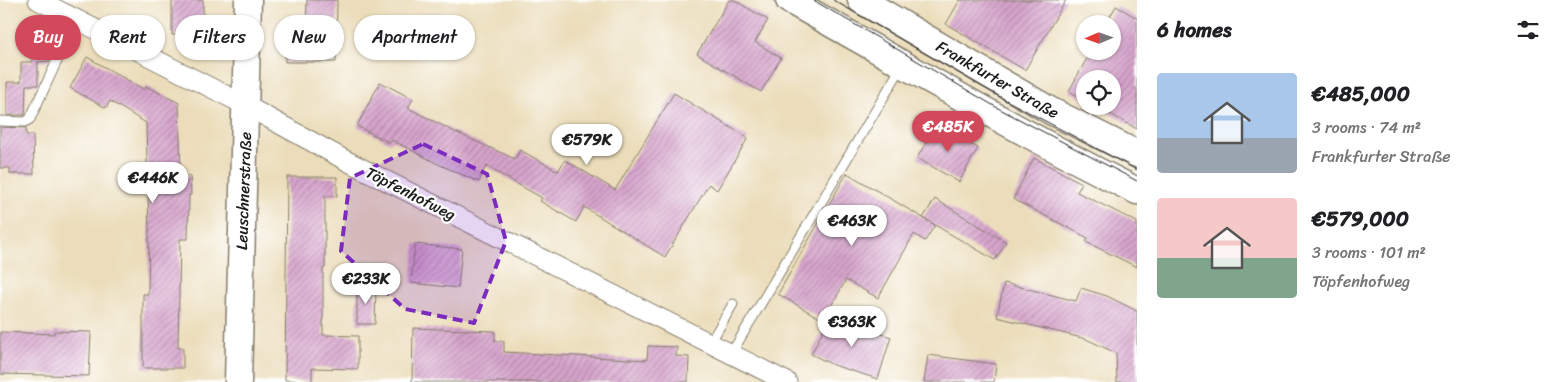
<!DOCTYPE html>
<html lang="en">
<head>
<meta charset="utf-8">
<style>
	:root { --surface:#fff; --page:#f2f2f2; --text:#202124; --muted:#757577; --accent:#d1495b }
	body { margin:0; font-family:Sriracha,sans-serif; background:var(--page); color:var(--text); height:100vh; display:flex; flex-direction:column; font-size:19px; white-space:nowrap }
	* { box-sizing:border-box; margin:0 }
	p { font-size:16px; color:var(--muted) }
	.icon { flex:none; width:28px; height:28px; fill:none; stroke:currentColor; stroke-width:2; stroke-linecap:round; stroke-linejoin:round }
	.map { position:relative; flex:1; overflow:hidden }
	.details { display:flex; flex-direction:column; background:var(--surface); width:425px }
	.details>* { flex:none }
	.guide { position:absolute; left:15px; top:15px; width:475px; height:45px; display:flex; gap:10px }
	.needle { width:32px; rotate:268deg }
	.fabs { position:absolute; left:1076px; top:15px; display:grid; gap:10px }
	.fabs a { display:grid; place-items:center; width:45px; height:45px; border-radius:50%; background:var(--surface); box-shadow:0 1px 4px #0004; font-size:25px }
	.price { position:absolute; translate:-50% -42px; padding:0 11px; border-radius:18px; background:#fff; color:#222; font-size:16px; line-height:32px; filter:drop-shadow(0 1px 2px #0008) }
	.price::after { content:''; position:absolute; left:50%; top:30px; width:15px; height:11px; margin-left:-8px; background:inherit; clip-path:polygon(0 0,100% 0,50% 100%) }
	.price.active { background:var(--accent); color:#fff }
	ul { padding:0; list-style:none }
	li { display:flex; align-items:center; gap:15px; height:125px; padding:0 20px }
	li span { display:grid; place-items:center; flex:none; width:140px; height:100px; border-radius:5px; color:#555 }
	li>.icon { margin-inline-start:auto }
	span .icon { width:60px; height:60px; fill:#fffc; stroke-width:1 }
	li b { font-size:21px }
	h2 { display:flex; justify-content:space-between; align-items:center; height:60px; padding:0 20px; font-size:21px }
	.chip { padding:0 18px; border-radius:22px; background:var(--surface); box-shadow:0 1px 4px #0004; font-size:18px; line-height:45px }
	.chip.active { background:var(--accent); color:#fff }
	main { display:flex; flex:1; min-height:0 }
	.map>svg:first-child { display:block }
	.building { fill:url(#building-hatch) }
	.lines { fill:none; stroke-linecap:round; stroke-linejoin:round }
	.lane-casing { stroke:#847c6b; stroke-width:11 }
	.street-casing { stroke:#847c6b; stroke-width:21 }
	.secondary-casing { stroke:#847c6b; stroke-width:29 }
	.lane { stroke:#fff; stroke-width:9 }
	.street { stroke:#fff; stroke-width:19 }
	.secondary { stroke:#fff; stroke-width:26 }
	.tram { stroke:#1c1c1c; stroke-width:1 }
	.marked { fill:#7b2cbf; fill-opacity:0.2; stroke:#7b2cbf; stroke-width:4; stroke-dasharray:10 6; stroke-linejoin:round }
	.labels { text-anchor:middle; stroke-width:4.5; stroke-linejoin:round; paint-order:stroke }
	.street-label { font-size:16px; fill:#1c1c1c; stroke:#fff }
</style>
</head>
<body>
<main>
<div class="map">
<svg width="1137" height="382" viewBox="0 0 1137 382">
	<defs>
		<pattern id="building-hatch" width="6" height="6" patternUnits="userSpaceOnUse" patternTransform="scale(1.25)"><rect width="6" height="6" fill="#d7a4cc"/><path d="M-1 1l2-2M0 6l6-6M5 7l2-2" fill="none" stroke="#ae85a5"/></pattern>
	</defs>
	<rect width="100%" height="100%" fill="#fff"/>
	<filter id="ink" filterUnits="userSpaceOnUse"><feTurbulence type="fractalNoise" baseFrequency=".02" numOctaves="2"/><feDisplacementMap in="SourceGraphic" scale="10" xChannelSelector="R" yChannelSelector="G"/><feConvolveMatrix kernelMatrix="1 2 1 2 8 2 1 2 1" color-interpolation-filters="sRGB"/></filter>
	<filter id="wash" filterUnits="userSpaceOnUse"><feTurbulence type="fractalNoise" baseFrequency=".0096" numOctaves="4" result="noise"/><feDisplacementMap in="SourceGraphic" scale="20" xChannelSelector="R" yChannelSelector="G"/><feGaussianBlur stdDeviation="1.12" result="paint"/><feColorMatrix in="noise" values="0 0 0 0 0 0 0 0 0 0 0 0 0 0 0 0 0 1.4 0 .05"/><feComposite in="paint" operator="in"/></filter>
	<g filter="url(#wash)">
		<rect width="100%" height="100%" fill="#ebddba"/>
		<g id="blocks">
			<g class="building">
				<polygon points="172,0 203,0 203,34 172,35"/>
				<polygon points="307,0 337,0 336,62 285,62 285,34 306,34"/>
				<polygon points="729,0 734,0 768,20 755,42 781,58 761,92 697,54"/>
				<polygon points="960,0 1066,0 1025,70 946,24"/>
				<polygon points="1116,6 1137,18 1137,129 1096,106 1112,106 1112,79 1085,79 1085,100 1069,91 1091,51 1112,51 1112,24 1106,24"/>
				<polygon points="32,41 50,41 50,61 38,62 38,85 26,85 25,115 7,115 7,82 21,82 21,62 32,62"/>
				<polygon points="87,57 145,90 146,86 179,103 181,177 190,176 191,195 189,195 188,239 180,239 178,348 183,348 183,368 143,368 143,294 148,294 149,231 146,123 110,101 106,108 70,88"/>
				<polygon points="380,82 413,99 408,108 453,131 515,159 520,150 558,171 565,160 615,190 674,93 748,138 717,190 709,184 665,257 584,207 576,222 540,201 542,198 486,166 479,182 440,165 392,140 390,143 357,126"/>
				<polygon points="936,125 978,148 959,182 917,158"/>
				<polygon points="0,127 26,128 26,135 33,135 34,174 10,174 10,168 0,168"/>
				<polygon points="1034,158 1082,183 1077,192 1137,222 1137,267 1086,242 1088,238 1013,199"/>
				<polygon points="847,173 935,225 925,241 914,234 878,298 846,280 823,320 778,294"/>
				<polygon points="287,177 337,177 337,196 325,196 325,268 323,268 323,335 358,336 358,369 312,368 312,381 285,380"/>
				<polygon points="935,199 1006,242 995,260 923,218"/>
				<polygon points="415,244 462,249 458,288 411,283"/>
				<polygon points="1004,283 1076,301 1081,288 1107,296 1137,311 1137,382 1117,382 1116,353 1086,339 997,317"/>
				<polygon points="357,286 376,287 375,324 357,324"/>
				<polygon points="830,317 891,337 878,379 833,365 811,354"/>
				<polygon points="413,328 495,331 495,341 504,341 504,352 647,360 648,346 677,347 676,356 689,357 688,382 412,382"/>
				<polygon points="54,331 91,332 89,376 0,374 0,332 54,334"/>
				<polygon points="928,355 996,364 994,382 924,382"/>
			</g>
		</g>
	</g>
	<g filter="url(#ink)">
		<use href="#blocks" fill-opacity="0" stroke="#847c6b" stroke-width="1"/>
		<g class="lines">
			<defs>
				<g id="lane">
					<polyline points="0,121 25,122 30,119 76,20"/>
					<polyline points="710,343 733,304"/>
					<polyline points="731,354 902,66"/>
				</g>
				<polyline id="street" points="38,0 245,105 347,161 787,382"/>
				<g id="secondary">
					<path d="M789,0C904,64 1018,132 1137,191"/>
					<polyline points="861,0 1051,111 1137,154"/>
					<polyline points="238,382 248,0"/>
				</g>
			</defs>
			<use href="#lane" class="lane-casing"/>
			<use href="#street" class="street-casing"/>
			<use href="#secondary" class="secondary-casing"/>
			<use href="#lane" class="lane"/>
			<use href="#street" class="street"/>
			<use href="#secondary" class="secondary"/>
			<g class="tram">
				<polyline points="813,0 996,107 1137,181"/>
				<polyline points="833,0 1002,98 1137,170"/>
			</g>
		</g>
	</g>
	<path class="marked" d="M423,144L487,174L506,241L474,323L405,309L341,251L350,178Z"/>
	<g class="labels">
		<g class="street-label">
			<text transform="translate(998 79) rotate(30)" y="6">Frankfurter Straße</text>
			<text transform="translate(243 191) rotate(-88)" y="6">Leuschnerstraße</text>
			<text transform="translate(411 193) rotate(27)" y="6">Töpfenhofweg</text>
		</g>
	</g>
</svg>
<div class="fabs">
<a><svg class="needle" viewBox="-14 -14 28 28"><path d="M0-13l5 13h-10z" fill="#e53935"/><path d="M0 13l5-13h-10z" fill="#757577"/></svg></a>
<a><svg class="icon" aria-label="locate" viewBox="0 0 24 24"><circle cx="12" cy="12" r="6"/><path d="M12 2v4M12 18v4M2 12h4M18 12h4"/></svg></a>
</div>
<b class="price active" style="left:948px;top:153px">€485K</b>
<b class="price" style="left:587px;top:166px">€579K</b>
<b class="price" style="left:153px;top:204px">€446K</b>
<b class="price" style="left:852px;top:247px">€463K</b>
<b class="price" style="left:366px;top:305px">€233K</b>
<b class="price" style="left:852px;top:348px">€363K</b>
<div class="guide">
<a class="chip active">Buy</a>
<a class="chip">Rent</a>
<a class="chip">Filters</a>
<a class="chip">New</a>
<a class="chip">Apartment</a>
</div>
</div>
<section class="details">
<h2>6 homes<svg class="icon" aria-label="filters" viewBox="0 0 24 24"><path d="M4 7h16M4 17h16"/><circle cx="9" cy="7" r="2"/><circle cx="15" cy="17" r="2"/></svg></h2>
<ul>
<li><span style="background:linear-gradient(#a9c7e8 65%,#9aa5b1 0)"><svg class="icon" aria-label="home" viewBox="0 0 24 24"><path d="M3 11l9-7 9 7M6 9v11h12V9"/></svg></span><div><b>€485,000</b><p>3 rooms · 74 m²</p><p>Frankfurter Straße</p></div></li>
<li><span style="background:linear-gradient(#f6c9c9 60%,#7fa58c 0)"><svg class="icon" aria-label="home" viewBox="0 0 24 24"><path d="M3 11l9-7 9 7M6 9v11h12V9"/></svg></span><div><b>€579,000</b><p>3 rooms · 101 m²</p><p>Töpfenhofweg</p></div></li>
</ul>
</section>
</main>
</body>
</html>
